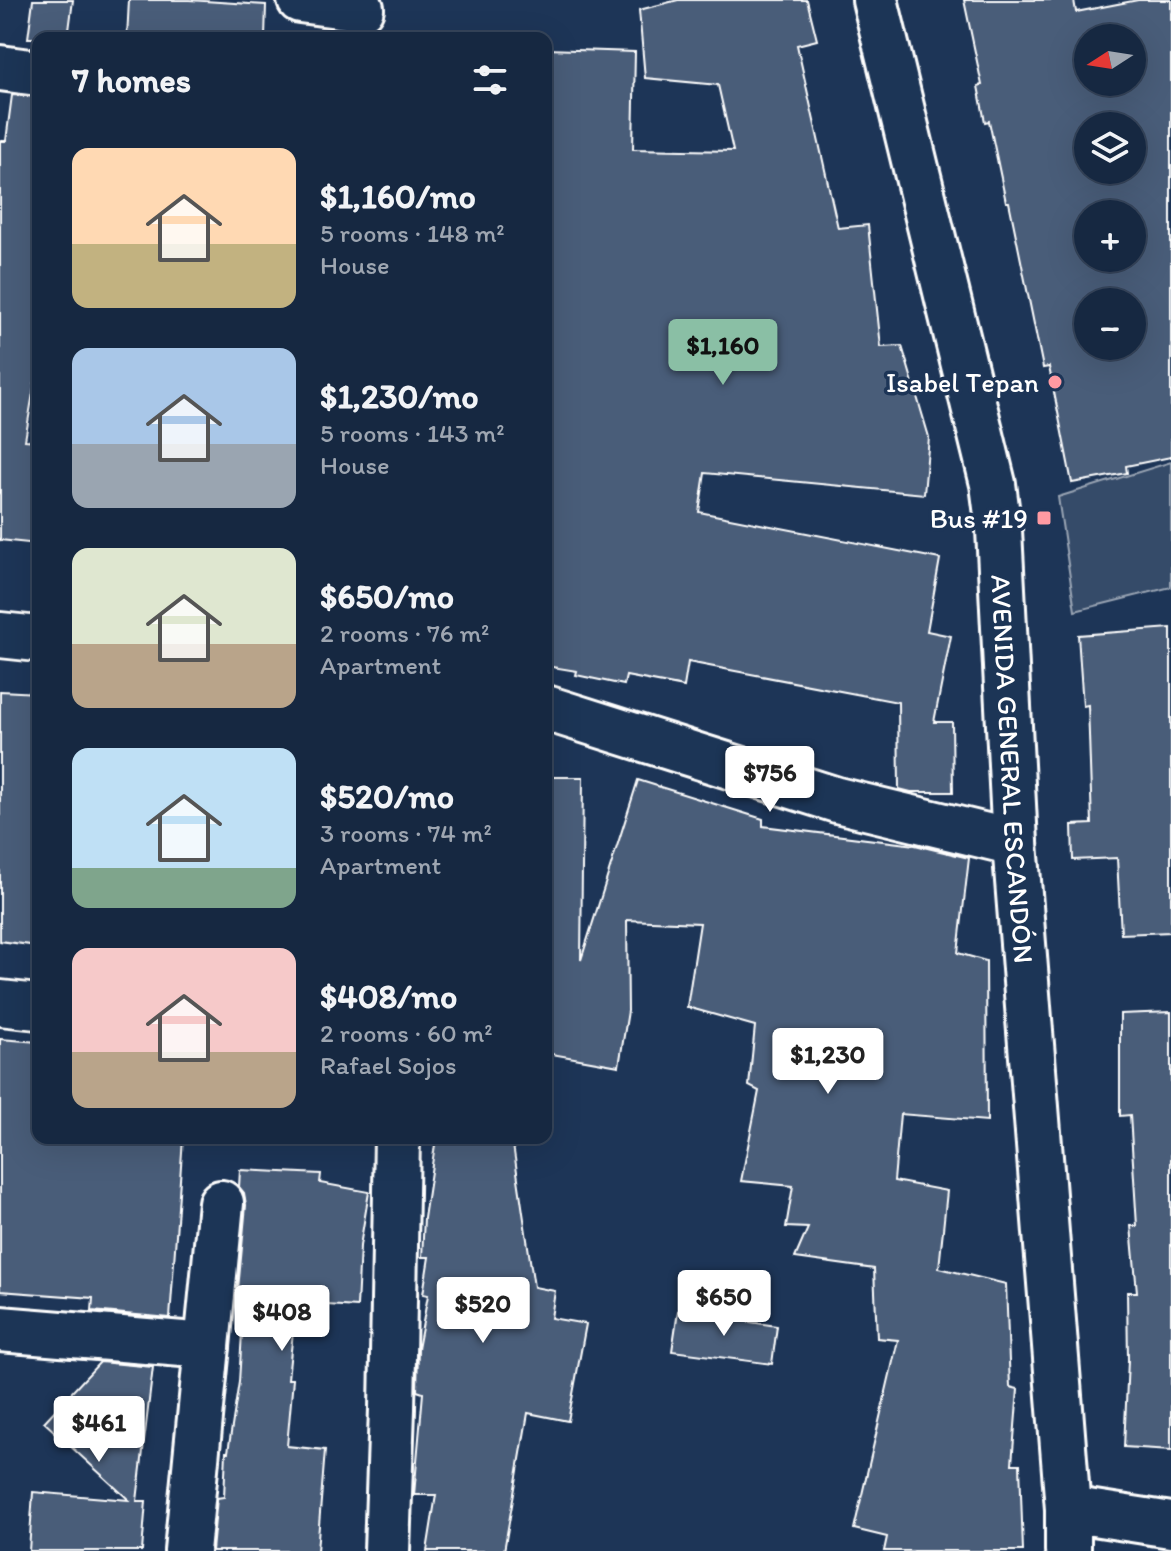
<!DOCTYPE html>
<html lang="en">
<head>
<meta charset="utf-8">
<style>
	:root { --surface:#162841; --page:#1f3048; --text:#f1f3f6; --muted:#9ea6b1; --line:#35445a; --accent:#8abfa5 }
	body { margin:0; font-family:Itim,sans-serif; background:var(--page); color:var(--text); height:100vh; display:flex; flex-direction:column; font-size:30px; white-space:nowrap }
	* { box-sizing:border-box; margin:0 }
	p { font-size:26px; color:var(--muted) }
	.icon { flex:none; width:44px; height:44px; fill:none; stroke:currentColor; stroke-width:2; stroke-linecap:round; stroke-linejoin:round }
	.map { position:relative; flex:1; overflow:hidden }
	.sheet { position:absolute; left:32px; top:32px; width:520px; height:1112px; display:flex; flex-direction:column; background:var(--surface); border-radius:16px; box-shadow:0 8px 32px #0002,0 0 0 2px var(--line) }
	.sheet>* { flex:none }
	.needle { width:52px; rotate:258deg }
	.tools { position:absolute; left:1074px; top:24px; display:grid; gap:16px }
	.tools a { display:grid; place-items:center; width:72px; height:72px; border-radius:50%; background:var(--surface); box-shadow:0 8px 32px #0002,0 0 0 2px var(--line); font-size:40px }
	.price { position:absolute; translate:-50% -68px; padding:0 18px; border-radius:8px; background:#fff; color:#222; font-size:26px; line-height:52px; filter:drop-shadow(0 2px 4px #0008) }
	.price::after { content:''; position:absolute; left:50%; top:48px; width:24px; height:18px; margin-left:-12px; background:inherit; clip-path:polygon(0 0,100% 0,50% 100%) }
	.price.active { background:var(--accent); color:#111 }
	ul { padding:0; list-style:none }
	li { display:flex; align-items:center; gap:24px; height:200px; padding:0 40px }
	li span { display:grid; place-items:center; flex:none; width:224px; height:160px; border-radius:16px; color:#555 }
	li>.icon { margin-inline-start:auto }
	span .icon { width:96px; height:96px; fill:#fffc; stroke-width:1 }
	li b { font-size:34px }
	h2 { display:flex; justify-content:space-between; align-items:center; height:96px; padding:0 40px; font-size:34px }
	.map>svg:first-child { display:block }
	.green { fill:#364b69; stroke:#9aa5b4; stroke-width:2 }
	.building { fill:#4a5d79; stroke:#fff; stroke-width:2; fill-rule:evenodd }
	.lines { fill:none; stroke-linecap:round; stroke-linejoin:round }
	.minor-casing { stroke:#fff; stroke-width:50 }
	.minor { stroke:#1d3557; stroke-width:44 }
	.poi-dot { fill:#ff9aa2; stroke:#1d3557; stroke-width:3 }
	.labels { text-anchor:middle; stroke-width:7; stroke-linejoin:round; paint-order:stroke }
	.poi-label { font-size:28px; fill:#fff; stroke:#1d3557; text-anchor:end }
	.street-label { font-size:28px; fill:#fff; stroke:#1d3557 }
</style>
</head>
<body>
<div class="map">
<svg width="1171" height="1551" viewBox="0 0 1171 1551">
	<rect width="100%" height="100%" fill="#1d3557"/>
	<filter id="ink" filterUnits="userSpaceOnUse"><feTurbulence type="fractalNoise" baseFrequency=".0125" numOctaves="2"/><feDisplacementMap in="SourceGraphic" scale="16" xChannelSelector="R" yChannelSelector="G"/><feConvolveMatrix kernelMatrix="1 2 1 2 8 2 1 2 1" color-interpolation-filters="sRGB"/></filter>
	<g filter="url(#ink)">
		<polygon class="green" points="1171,462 1171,587 1075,611 1058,497"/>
		<g class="building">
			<polygon points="33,0 73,0 68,38 28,38"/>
			<polygon points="129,0 189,0 266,5 265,38 127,38"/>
			<polygon points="678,0 807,0 817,40 797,45 838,228 868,225 881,347 902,346 929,437 924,494 705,473 699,512 940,559 927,631 951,636 934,722 952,722 953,792 911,792 899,789 898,702 688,662 684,687 626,676 624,685 576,675 577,671 546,666 547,49 635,52 633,149 733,151 718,85 645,78 639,10"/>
			<path d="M964,0H1074L1076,12L1138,0H1171V457L1126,466L1127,473L1072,483L1049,367L1043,368L1009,202H1006L989,121L985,122L978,86L982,85ZM1088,38H1132V82H1088ZM1088,126H1132V170H1088ZM1088,214H1132V258H1088ZM1088,302H1132V346H1088Z"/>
			<polygon points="12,95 38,97 38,364 25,440 38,441 38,544 0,540 0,141 6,141"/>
			<polygon points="1171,628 1171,932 1121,934 1117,858 1073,860 1072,825 1092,824 1088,705 1083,706 1078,635"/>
			<polygon points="0,691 38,693 38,946 0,941"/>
			<polygon points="546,777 583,777 581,960 638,780 763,819 763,826 915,845 969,858 958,953 986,961 987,1121 900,1114 894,1181 947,1191 939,1268 1006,1284 1010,1387 1018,1389 1012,1464 1020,1464 1023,1551 884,1551 887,1537 854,1529 898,1340 877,1338 874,1269 795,1258 808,1228 786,1227 793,1186 741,1181 759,1091 749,1086 755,1026 687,1007 700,923 627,920 628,1011 619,1066 546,1053"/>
			<polygon points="1171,1012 1171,1450 1124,1447 1128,1360 1127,1292 1137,1292 1131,1226 1137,1226 1130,1115 1120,1116 1120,1014"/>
			<polygon points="0,1039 38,1042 38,1138 183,1138 170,1318 92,1311 93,1298 0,1291"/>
			<polygon points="436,1138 512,1138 534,1287 555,1291 551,1318 586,1324 568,1421 528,1413 504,1551 427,1551 436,1495 414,1495 423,1393 417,1391 418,1349 428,1295 423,1294 429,1257 422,1257 424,1218"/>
			<polygon points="240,1170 321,1174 320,1183 369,1192 360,1246 357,1307 296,1303 288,1379 293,1379 287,1446 325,1450 317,1551 212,1551 217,1498 224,1497 226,1452 228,1452 239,1382 244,1300 237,1300 246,1205 244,1193 239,1187"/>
			<polygon points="678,1311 777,1326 772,1364 672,1351"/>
			<polygon points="100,1362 153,1367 137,1501 146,1501 142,1551 29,1551 33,1492 129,1500 44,1422"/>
		</g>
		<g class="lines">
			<defs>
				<g id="minor">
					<polyline points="300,0 361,8"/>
					<path id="s1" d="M875,0L993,484L999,530L1015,843L1068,1509V1551"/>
					<polyline points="0,68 38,73"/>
					<polyline points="0,635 38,639"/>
					<polyline points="546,708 837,800 1015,843"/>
					<polyline points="0,1003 38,1007"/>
					<polyline points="0,1329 207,1346"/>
					<polyline points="1068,1509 1171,1525"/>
					<polyline points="187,1551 221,1203"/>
					<polyline points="387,1551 392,1409 397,1138"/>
				</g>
			</defs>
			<use href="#minor" class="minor-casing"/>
			<use href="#minor" class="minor"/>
		</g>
	</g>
	<g class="poi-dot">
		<circle cx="1055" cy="382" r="8"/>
		<rect x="1036" y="510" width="16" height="16" rx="4"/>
	</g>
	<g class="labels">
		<g class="poi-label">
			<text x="1039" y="392">Isabel Tepan</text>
			<text x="1028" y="528">Bus #19</text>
		</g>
		<g class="street-label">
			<text dy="10" stroke="none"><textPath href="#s1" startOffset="784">AVENIDA GENERAL ESCANDÓN</textPath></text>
		</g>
	</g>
</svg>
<div class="tools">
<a><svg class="needle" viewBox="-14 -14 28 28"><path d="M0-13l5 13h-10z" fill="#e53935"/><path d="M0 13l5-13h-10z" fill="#9ea6b1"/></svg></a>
<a><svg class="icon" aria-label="layers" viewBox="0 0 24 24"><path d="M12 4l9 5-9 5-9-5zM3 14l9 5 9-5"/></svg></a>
<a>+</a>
<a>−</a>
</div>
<b class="price active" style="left:723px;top:387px">$1,160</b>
<b class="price" style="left:770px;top:814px">$756</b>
<b class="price" style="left:828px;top:1096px">$1,230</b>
<b class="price" style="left:724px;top:1338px">$650</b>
<b class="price" style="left:483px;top:1345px">$520</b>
<b class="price" style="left:282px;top:1353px">$408</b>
<b class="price" style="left:99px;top:1464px">$461</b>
<section class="sheet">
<h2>7 homes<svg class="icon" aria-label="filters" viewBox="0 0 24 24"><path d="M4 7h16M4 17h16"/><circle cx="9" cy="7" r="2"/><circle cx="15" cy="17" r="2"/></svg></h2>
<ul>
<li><span style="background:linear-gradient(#ffd9b3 60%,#c2b280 0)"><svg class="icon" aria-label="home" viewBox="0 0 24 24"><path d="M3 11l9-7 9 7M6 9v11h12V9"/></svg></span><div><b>$1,160/mo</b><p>5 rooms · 148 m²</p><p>House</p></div></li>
<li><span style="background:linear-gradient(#a9c7e8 60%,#9aa5b1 0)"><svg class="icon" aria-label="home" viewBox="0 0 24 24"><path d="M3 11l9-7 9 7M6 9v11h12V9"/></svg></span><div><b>$1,230/mo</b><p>5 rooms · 143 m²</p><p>House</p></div></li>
<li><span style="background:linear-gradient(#dfe7d0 60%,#b9a48a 0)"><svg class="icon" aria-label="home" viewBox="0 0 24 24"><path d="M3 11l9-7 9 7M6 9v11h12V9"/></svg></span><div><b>$650/mo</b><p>2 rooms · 76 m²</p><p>Apartment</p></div></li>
<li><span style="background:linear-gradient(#bfe0f5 75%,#7fa58c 0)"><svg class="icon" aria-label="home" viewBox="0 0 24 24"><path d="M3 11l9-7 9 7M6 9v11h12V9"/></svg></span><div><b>$520/mo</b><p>3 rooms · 74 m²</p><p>Apartment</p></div></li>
<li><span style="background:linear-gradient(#f6c9c9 65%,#b9a48a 0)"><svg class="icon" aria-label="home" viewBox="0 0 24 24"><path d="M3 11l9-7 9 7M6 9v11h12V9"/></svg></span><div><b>$408/mo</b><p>2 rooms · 60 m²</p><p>Rafael Sojos</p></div></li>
</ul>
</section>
</div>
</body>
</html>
